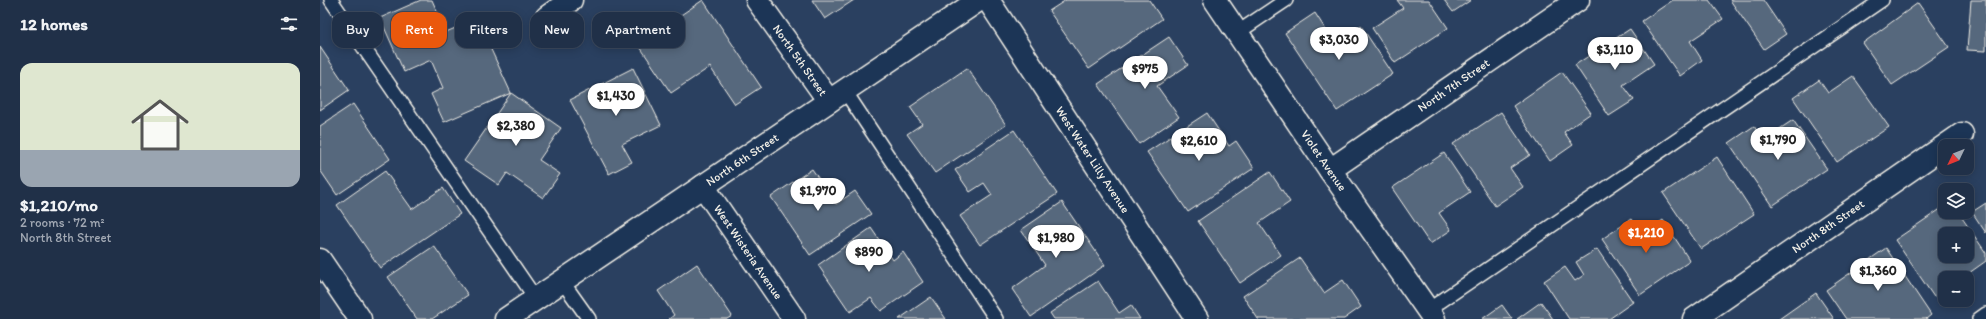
<!DOCTYPE html>
<html lang="en">
<head>
<meta charset="utf-8">
<style>
	:root { --surface:#203048; --page:#28384f; --text:#f1f3f6; --muted:#a2a9b4; --line:#3d4b60; --accent:#ea580c }
	body { margin:0; font-family:Itim,sans-serif; background:var(--page); color:var(--text); height:100vh; display:flex; flex-direction:column; font-size:15px; white-space:nowrap }
	* { box-sizing:border-box; margin:0 }
	p { font-size:13px; color:var(--muted) }
	.icon { flex:none; width:22px; height:22px; fill:none; stroke:currentColor; stroke-width:2; stroke-linecap:round; stroke-linejoin:round }
	.map { position:relative; flex:1; overflow:hidden }
	.panel { display:flex; flex-direction:column; background:var(--surface); width:320px }
	.panel>* { flex:none }
	.banner { position:absolute; left:12px; top:12px; width:380px; height:36px; display:flex; gap:8px }
	.needle { width:26px; rotate:227deg }
	.fabs { position:absolute; left:1618px; top:139px; display:grid; gap:8px }
	.fabs a { display:grid; place-items:center; width:36px; height:36px; border-radius:8px; background:var(--surface); box-shadow:0 2px 10px #0003,0 0 0 1px var(--line); font-size:20px }
	.price { position:absolute; translate:-50% -34px; padding:0 9px; border-radius:14px; background:#fff; color:#222; font-size:13px; line-height:26px; filter:drop-shadow(0 1px 2px #0008) }
	.price::after { content:''; position:absolute; left:50%; top:24px; width:12px; height:9px; margin-left:-6px; background:inherit; clip-path:polygon(0 0,100% 0,50% 100%) }
	.price.selected { background:var(--accent); color:#fff }
	ul { padding:0; list-style:none }
	li { display:grid; align-content:center; gap:8px; height:212px; padding:0 20px }
	li span { display:grid; place-items:center; height:124px; border-radius:12px; color:#555 }
	li>.icon { margin-inline-start:auto }
	span .icon { width:72px; height:72px; fill:#fffc; stroke-width:1 }
	li b { font-size:17px }
	h2 { display:flex; justify-content:space-between; align-items:center; height:48px; padding:0 20px; font-size:17px }
	.pill { padding:0 14px; border-radius:12px; background:var(--surface); box-shadow:0 2px 10px #0003,0 0 0 1px var(--line); font-size:14px; line-height:36px }
	.pill.selected { background:var(--accent); color:#fff }
	main { display:flex; flex:1; min-height:0 }
	.map>svg:first-child { display:block }
	.building { fill:#56677d; stroke:#f4f1e8; fill-rule:evenodd }
	.lines { fill:none; stroke-linecap:round; stroke-linejoin:round }
	.service-casing { stroke:#f4f1e8; stroke-width:16 }
	.minor-casing { stroke:#f4f1e8; stroke-width:25 }
	.tertiary-casing { stroke:#f4f1e8; stroke-width:25 }
	.service { stroke:#1d3557; stroke-width:13 }
	.minor { stroke:#1d3557; stroke-width:22 }
	.tertiary { stroke:#1d3557; stroke-width:22 }
	.labels { text-anchor:middle; stroke-width:3.5; stroke-linejoin:round; paint-order:stroke }
	.street-label { font-size:12px; fill:#f4f1e8; stroke:#1d3557 }
</style>
</head>
<body>
<main>
<section class="panel">
<h2>12 homes<svg class="icon" aria-label="filters" viewBox="0 0 24 24"><path d="M4 7h16M4 17h16"/><circle cx="9" cy="7" r="2"/><circle cx="15" cy="17" r="2"/></svg></h2>
<ul>
<li><span style="background:linear-gradient(#dfe7d0 70%,#9aa5b1 0)"><svg class="icon" aria-label="home" viewBox="0 0 24 24"><path d="M3 11l9-7 9 7M6 9v11h12V9"/></svg></span><div><b>$1,210/mo</b><p>2 rooms · 72 m²</p><p>North 8th Street</p></div></li>
</ul>
</section>
<div class="map">
<svg width="1666" height="319" viewBox="0 0 1666 319">
	<rect width="100%" height="100%" fill="#2a4060"/>
	<filter id="ink" filterUnits="userSpaceOnUse"><feTurbulence type="fractalNoise" baseFrequency=".025" numOctaves="2"/><feDisplacementMap in="SourceGraphic" scale="8" xChannelSelector="R" yChannelSelector="G"/><feConvolveMatrix kernelMatrix="1 2 1 2 8 2 1 2 1" color-interpolation-filters="sRGB"/></filter>
	<g filter="url(#ink)">
		<g class="building">
			<polygon points="101,0 112,0 126,32 157,19 191,93 124,122 111,94 123,88 111,60 84,72 60,18"/>
			<polygon points="383,0 441,87 415,104 390,67 351,93 318,44"/>
			<polygon points="492,0 534,0 505,19"/>
			<polygon points="746,0 829,0 842,19 769,69 729,11"/>
			<polygon points="1077,0 1109,0 1128,28 1075,63 1052,28 1083,8"/>
			<polygon points="1124,0 1151,0 1133,12"/>
			<polygon points="1353,0 1389,0 1403,19 1370,41 1382,60 1360,76 1322,21"/>
			<polygon points="1410,0 1443,0 1466,34 1444,49"/>
			<polygon points="1651,0 1666,0 1666,51 1647,50"/>
			<polygon points="1598,3 1629,47 1572,85 1543,43"/>
			<polygon points="995,13 1015,44 1041,26 1073,74 1017,111 965,33"/>
			<polygon points="1310,29 1334,64 1303,85 1314,100 1289,116 1255,65"/>
			<polygon points="849,37 868,65 837,86 859,117 819,144 778,84"/>
			<polygon points="0,47 29,90 0,110"/>
			<polygon points="313,68 341,125 302,144 312,162 289,174 250,100"/>
			<polygon points="647,68 686,125 615,173 587,134 602,124 590,107"/>
			<polygon points="1242,72 1271,113 1244,132 1253,145 1230,161 1193,106"/>
			<polygon points="1533,76 1569,127 1517,162 1473,98 1499,80 1508,93"/>
			<polygon points="191,93 241,128 219,160 240,174 223,198 187,173 179,185 144,161"/>
			<polygon points="33,104 70,159 17,195 0,170 0,126"/>
			<polygon points="1181,112 1210,155 1190,168 1203,187 1175,206 1133,144"/>
			<polygon points="887,113 909,146 916,141 934,168 868,212 827,152"/>
			<polygon points="1473,120 1507,169 1452,206 1409,143 1434,126 1443,140"/>
			<polygon points="694,130 737,194 660,245 640,216 672,195 664,183 650,192 635,170"/>
			<polygon points="1124,153 1150,192 1119,213 1131,230 1110,244 1072,188"/>
			<polygon points="1397,157 1434,214 1381,249 1343,193"/>
			<polygon points="492,169 516,204 535,191 551,214 490,255 451,197"/>
			<polygon points="65,171 92,209 123,188 140,214 60,268 17,205"/>
			<polygon points="950,172 970,202 939,223 961,255 920,283 878,221"/>
			<polygon points="742,202 785,265 711,317 692,289 725,265 701,230"/>
			<polygon points="1666,203 1666,233 1652,212"/>
			<path d="M1625,206V212H1638L1666,253V261L1642,278H1625V290L1614,297L1575,240ZM1625,234H1647V256H1625Z"/>
			<polygon points="1312,219 1322,234 1343,220 1370,261 1320,295 1282,239"/>
			<polygon points="551,228 573,260 583,252 603,282 561,311 551,298 530,312 498,265"/>
			<polygon points="114,246 148,295 112,319 97,319 68,277"/>
			<polygon points="1566,248 1611,315 1606,319 1526,319 1506,290"/>
			<polygon points="1277,249 1313,302 1289,319 1249,319 1224,281 1245,267 1255,281 1264,275 1256,262"/>
			<polygon points="980,258 1004,293 1023,280 1041,307 1024,319 938,319 923,296"/>
			<polygon points="377,264 412,316 407,319 349,319 354,315 338,291"/>
			<polygon points="778,281 799,313 811,305 820,319 734,319 730,313"/>
			<polygon points="1496,293 1514,319 1459,319"/>
			<polygon points="611,297 626,319 579,319"/>
			<polygon points="1221,302 1233,319 1197,319"/>
			<polygon points="1182,305 1192,319 1162,319"/>
		</g>
		<g class="lines">
			<defs>
				<g id="service">
					<polyline points="11,0 216,299"/>
					<polyline points="917,33 966,0"/>
					<polyline points="525,91 676,319"/>
					<polyline points="242,281 269,319"/>
					<polyline points="1108,310 1562,0"/>
					<polyline points="1659,319 1666,314"/>
				</g>
				<g id="minor">
					<path id="s1" d="M437,0L509,101"/>
					<path id="s2" d="M668,0L877,319"/>
					<polyline points="227,17 251,0"/>
					<path id="s3" d="M1010,170L1258,0"/>
					<path id="s4" d="M383,186L474,319"/>
					<polyline points="0,260 40,319"/>
					<path id="s5" d="M1374,319L1642,134"/>
				</g>
				<g id="tertiary">
					<path id="s6" d="M895,0L1010,170L1114,319"/>
					<path id="s7" d="M186,319L659,0"/>
				</g>
			</defs>
			<use href="#service" class="service-casing"/>
			<use href="#minor" class="minor-casing"/>
			<use href="#tertiary" class="tertiary-casing"/>
			<use href="#service" class="service"/>
			<use href="#minor" class="minor"/>
			<use href="#tertiary" class="tertiary"/>
		</g>
	</g>
	<g class="labels">
		<g class="street-label">
			<text dy="4" stroke="none"><textPath href="#s1" startOffset="74">North 5th Street</textPath></text>
			<text dy="4" stroke="none"><textPath href="#s3" startOffset="150">North 7th Street</textPath></text>
			<text dy="4" stroke="none"><textPath href="#s7" startOffset="285">North 6th Street</textPath></text>
			<text dy="4" stroke="none"><textPath href="#s2" startOffset="191">West Water Lilly Avenue</textPath></text>
			<text dy="4" stroke="none"><textPath href="#s6" startOffset="194">Violet Avenue</textPath></text>
			<text dy="4" stroke="none"><textPath href="#s5" startOffset="163">North 8th Street</textPath></text>
			<text dy="4" stroke="none"><textPath href="#s4" startOffset="80">West Wisteria Avenue</textPath></text>
		</g>
	</g>
</svg>
<div class="fabs">
<a><svg class="needle" viewBox="-14 -14 28 28"><path d="M0-13l5 13h-10z" fill="#e53935"/><path d="M0 13l5-13h-10z" fill="#a2a9b4"/></svg></a>
<a><svg class="icon" aria-label="layers" viewBox="0 0 24 24"><path d="M12 4l9 5-9 5-9-5zM3 14l9 5 9-5"/></svg></a>
<a>+</a>
<a>−</a>
</div>
<b class="price" style="left:1019px;top:61px">$3,030</b>
<b class="price" style="left:1295px;top:71px">$3,110</b>
<b class="price" style="left:825px;top:90px">$975</b>
<b class="price" style="left:296px;top:117px">$1,430</b>
<b class="price" style="left:196px;top:147px">$2,380</b>
<b class="price" style="left:1458px;top:161px">$1,790</b>
<b class="price" style="left:879px;top:162px">$2,610</b>
<b class="price" style="left:498px;top:212px">$1,970</b>
<b class="price selected" style="left:1326px;top:254px">$1,210</b>
<b class="price" style="left:736px;top:259px">$1,980</b>
<b class="price" style="left:549px;top:273px">$890</b>
<b class="price" style="left:1558px;top:292px">$1,360</b>
<div class="banner">
<a class="pill">Buy</a>
<a class="pill selected">Rent</a>
<a class="pill">Filters</a>
<a class="pill">New</a>
<a class="pill">Apartment</a>
</div>
</div>
</main>
</body>
</html>
